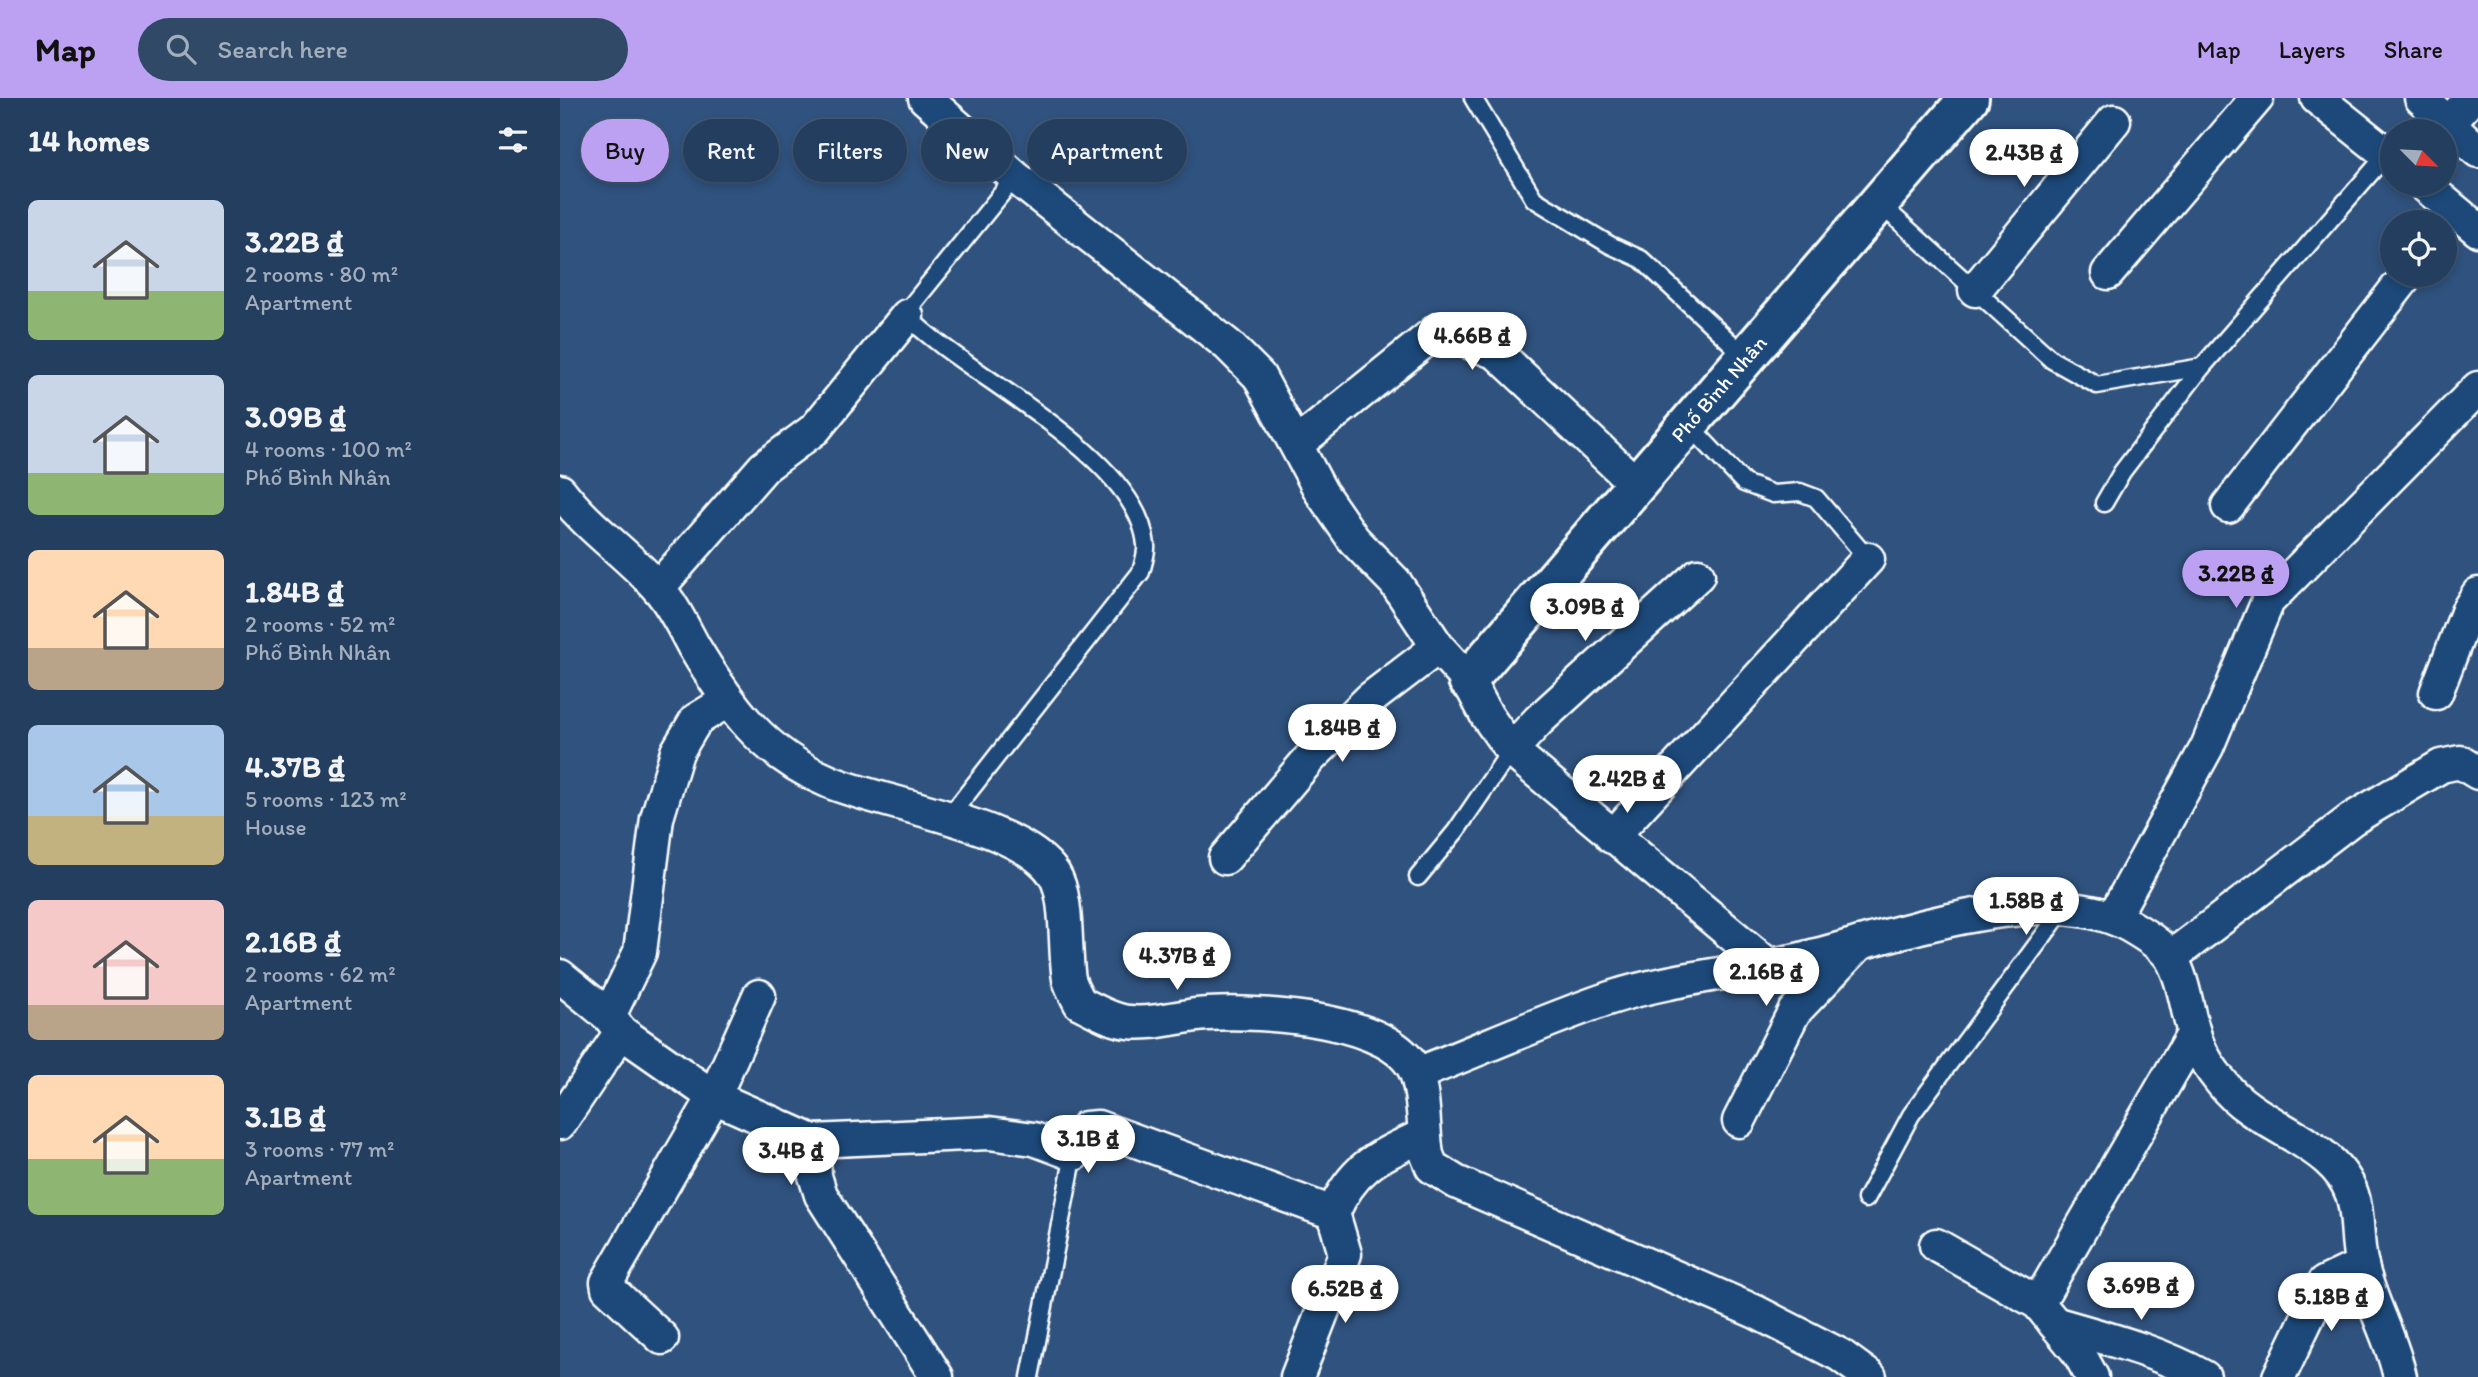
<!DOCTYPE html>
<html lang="en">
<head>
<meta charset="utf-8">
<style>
	:root { --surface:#233e5e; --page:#2f4967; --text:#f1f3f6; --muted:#a3aebc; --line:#405773; --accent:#bca0f2 }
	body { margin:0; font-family:Itim,sans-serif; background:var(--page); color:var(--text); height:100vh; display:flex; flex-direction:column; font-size:26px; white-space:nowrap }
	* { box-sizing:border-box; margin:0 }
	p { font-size:23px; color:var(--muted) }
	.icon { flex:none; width:38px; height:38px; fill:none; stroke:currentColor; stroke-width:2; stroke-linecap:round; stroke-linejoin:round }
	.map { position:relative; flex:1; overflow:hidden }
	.drawer { display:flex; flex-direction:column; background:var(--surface); width:560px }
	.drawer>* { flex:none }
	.hud { position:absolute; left:21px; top:21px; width:665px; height:63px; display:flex; gap:14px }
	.needle { width:46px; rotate:114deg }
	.buttons { position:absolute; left:1820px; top:21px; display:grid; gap:14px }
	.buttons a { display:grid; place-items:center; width:77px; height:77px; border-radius:50%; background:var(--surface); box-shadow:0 4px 10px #0003,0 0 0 2px var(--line); font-size:35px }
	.price { position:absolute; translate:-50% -60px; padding:0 16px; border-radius:24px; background:#fff; color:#222; font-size:23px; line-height:46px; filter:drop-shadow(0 2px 4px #0008) }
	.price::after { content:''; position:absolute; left:50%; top:42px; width:21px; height:16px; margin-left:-10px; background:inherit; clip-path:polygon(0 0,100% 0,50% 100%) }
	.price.selected { background:var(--accent); color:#111 }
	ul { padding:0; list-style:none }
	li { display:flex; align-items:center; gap:21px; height:175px; padding:0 28px }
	li span { display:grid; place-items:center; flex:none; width:196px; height:140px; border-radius:10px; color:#555 }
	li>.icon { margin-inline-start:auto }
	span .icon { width:84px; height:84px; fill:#fffc; stroke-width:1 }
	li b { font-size:30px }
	h2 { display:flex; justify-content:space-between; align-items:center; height:84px; padding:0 28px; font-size:30px }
	.pill { padding:0 24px; border-radius:32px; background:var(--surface); box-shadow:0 4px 10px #0003,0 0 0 2px var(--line); font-size:24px; line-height:63px }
	.pill.selected { background:var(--accent); color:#111 }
	header { display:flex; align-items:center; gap:42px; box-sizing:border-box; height:98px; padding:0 35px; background:var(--accent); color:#111 }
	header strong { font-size:33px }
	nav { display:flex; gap:38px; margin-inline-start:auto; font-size:24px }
	.search { width:490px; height:63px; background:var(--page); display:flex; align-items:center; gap:18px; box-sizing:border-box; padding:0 24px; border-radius:38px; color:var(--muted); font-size:26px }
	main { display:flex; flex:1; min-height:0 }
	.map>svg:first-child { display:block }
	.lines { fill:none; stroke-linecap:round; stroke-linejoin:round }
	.service-casing { stroke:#fff; stroke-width:21 }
	.minor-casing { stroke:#fff; stroke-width:37 }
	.tertiary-casing { stroke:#fff; stroke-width:44 }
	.service { stroke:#1f4a7a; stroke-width:16 }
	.minor { stroke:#1f4a7a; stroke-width:32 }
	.tertiary { stroke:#1f4a7a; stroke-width:38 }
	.labels { text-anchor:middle; stroke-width:5; stroke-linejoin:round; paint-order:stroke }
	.street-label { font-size:21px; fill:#fff; stroke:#1f4a7a }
</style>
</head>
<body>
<header>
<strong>Map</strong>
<div class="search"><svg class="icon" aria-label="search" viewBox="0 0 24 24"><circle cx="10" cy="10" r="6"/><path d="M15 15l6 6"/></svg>Search here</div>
<nav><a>Map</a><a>Layers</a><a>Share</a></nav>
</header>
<main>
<section class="drawer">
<h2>14 homes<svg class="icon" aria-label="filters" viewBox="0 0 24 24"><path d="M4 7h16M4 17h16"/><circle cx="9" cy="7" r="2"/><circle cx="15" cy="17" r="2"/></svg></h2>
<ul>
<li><span style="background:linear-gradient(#c9d6e8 65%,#8fb573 0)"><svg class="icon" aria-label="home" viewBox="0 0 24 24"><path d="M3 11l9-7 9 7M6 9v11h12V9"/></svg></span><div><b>3.22B ₫</b><p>2 rooms · 80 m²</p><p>Apartment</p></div></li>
<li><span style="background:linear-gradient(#c9d6e8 70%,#8fb573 0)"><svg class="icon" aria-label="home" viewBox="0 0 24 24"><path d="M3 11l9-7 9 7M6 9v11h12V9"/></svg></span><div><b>3.09B ₫</b><p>4 rooms · 100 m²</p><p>Phố Bình Nhân</p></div></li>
<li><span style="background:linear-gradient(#ffd9b3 70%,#b9a48a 0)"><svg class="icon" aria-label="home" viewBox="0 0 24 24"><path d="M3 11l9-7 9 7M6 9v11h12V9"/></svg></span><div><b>1.84B ₫</b><p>2 rooms · 52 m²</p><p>Phố Bình Nhân</p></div></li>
<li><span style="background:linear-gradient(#a9c7e8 65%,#c2b280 0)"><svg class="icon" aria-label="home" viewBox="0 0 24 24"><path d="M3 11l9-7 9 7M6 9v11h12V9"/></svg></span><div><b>4.37B ₫</b><p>5 rooms · 123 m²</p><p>House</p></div></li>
<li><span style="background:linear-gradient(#f6c9c9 75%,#b9a48a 0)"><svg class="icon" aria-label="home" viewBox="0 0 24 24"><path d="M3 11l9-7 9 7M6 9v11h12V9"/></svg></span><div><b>2.16B ₫</b><p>2 rooms · 62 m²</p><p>Apartment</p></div></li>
<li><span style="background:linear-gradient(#ffd9b3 60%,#8fb573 0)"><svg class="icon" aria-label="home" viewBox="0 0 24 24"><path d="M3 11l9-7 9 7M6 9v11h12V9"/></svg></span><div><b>3.1B ₫</b><p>3 rooms · 77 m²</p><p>Apartment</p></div></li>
</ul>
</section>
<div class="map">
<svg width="1918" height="1279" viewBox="0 0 1918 1279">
	<rect width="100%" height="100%" fill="#2f527e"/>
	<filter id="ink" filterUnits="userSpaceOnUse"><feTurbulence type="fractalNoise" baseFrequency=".0143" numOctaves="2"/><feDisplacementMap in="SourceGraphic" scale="14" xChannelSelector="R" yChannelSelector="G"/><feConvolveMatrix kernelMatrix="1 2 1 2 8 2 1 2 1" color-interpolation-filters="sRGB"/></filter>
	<g filter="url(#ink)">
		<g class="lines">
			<defs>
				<g id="service">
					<polyline points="913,0 974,101 1050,147 1081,161 1186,259"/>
					<polyline points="1319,105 1492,262 1537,287 1642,269"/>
					<polyline points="1128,326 1184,385 1213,396 1240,394 1256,400 1308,461"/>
					<polyline points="1544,405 1562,374 1642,269 1827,56"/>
					<path d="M389,719L581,474C583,466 587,455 586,447C578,357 407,279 347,218L350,209L455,79"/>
					<polyline points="858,779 896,733 951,652"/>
					<polyline points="1306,1101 1351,1017 1504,810"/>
					<polyline points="470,1279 514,1056"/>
				</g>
				<g id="minor">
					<polyline points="365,0 455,79 668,247 699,278 761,394 794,442 835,484 878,549 908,582 927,618 951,652 1207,866"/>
					<polyline points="1757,0 1832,60"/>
					<polyline points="1861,0 1918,53"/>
					<polyline points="1888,26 1911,0"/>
					<polyline points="1863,86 1918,132"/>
					<polyline points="1548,175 1697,0"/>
					<polyline points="1415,192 1554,23"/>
					<polyline points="737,346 878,232 937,255 1076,386"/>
					<path d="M0,393C29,431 68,456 98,490C113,507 123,529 134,549C170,609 203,656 270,684C324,707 462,726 494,776C509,799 504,853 509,881C511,889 516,897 520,905C535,912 552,923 569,924C596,927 621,917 648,916C699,913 838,919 857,978C865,1002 863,1032 867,1057L872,1069L896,1084L1196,1214L1280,1257L1310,1279"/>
					<polyline points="1668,408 1847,177"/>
					<polyline points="98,490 204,369 255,331 347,218"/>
					<polyline points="1876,595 1908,512 1918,496"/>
					<polyline points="951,652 979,622 1138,477"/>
					<polyline points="1052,739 1308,461"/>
					<polyline points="665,760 751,659 810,601 878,549"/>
					<polyline points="1553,820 1647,649 1708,503 1918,290"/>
					<polyline points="1611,859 1792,721 1881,668 1900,664 1918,675"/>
					<polyline points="0,878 49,918 61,934 0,1025"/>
					<polyline points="49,918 80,854 97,720 117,654 136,622 167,603"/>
					<polyline points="61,934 154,999 253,1043 255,1078 261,1097 377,1279"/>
					<path d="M857,976C921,951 985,922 1050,900C1112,880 1178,875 1241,861C1329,840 1486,780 1570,828C1582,835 1604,849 1611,860C1626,885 1627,920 1638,947C1643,960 1653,974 1662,985C1688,1019 1735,1033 1767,1061C1807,1096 1792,1127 1802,1168C1811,1207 1832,1240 1840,1279"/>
					<polyline points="1179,1023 1234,914 1300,845"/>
					<polyline points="253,1043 429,1035 474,1041 514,1056 526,1030 538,1029 773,1115 785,1156 737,1279"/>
					<path d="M773,1115C794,1067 820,1058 864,1037"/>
					<polyline points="1376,1147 1478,1205 1519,1255 1532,1279"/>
					<polyline points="1478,1205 1634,935"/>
					<path d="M1494,1225C1545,1240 1598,1253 1644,1279"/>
					<polyline points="102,1240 48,1190 47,1184 154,999 199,898"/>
					<polyline points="1719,1279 1764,1185 1802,1167"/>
				</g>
				<polyline id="tertiary" points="908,582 1409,0"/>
			</defs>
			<use href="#service" class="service-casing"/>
			<use href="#minor" class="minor-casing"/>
			<use href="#tertiary" class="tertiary-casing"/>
			<use href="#service" class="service"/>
			<use href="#minor" class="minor"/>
			<use href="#tertiary" class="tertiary"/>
		</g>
	</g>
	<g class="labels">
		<g class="street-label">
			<text transform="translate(1159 291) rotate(-49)" y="7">Phố Bình Nhân</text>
		</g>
	</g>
</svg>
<div class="buttons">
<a><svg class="needle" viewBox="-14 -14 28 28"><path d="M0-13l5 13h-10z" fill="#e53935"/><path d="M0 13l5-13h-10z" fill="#a3aebc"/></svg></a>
<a><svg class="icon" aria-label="locate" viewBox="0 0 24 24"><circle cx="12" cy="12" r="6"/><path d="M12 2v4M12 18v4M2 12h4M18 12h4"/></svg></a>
</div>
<b class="price" style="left:1464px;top:91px">2.43B ₫</b>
<b class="price" style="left:912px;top:274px">4.66B ₫</b>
<b class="price selected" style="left:1676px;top:512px">3.22B ₫</b>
<b class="price" style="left:1025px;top:545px">3.09B ₫</b>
<b class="price" style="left:782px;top:666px">1.84B ₫</b>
<b class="price" style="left:1067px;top:717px">2.42B ₫</b>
<b class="price" style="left:1466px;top:839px">1.58B ₫</b>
<b class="price" style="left:617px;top:894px">4.37B ₫</b>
<b class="price" style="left:1206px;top:910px">2.16B ₫</b>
<b class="price" style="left:528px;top:1077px">3.1B ₫</b>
<b class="price" style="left:231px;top:1089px">3.4B ₫</b>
<b class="price" style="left:1581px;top:1224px">3.69B ₫</b>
<b class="price" style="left:785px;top:1227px">6.52B ₫</b>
<b class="price" style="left:1771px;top:1235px">5.18B ₫</b>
<div class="hud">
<a class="pill selected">Buy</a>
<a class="pill">Rent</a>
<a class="pill">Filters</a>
<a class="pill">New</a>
<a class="pill">Apartment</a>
</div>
</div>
</main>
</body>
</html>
